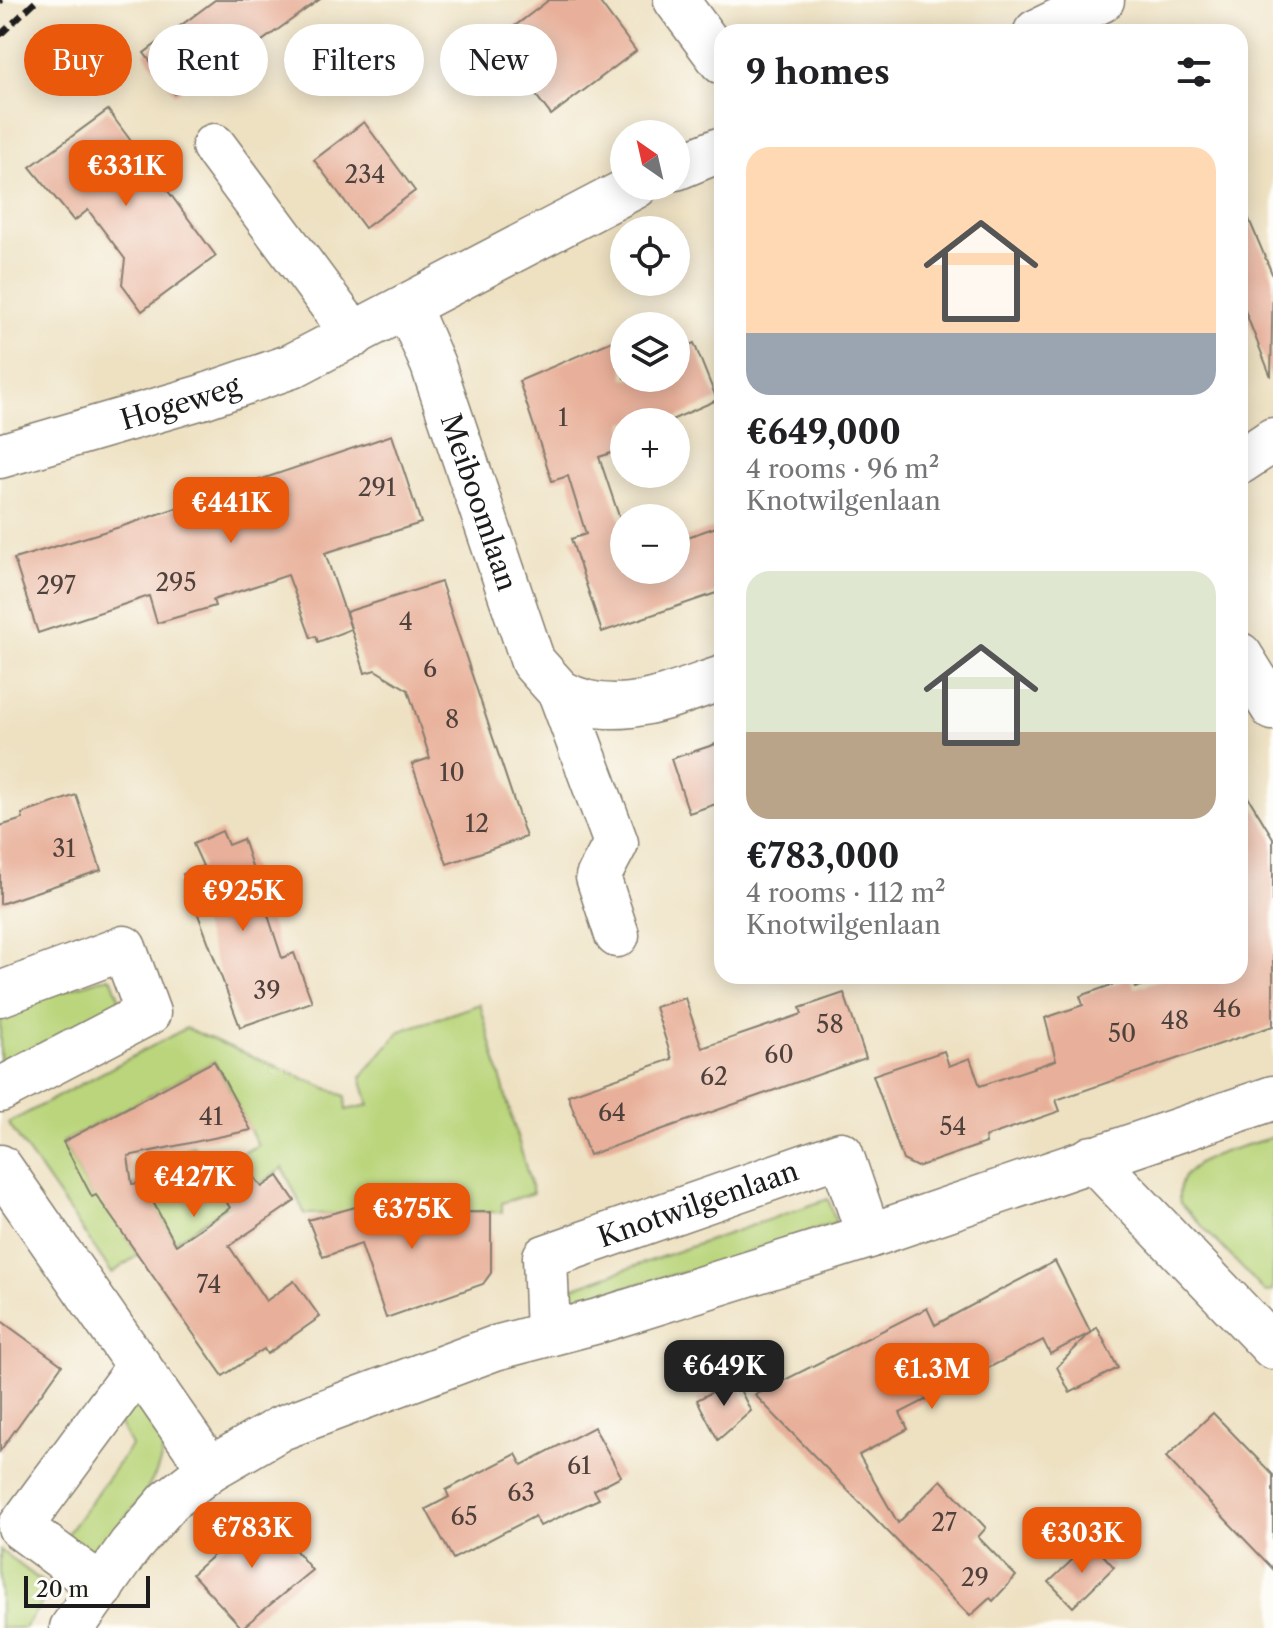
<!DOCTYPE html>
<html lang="en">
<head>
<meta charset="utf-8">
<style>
	:root { --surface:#fff; --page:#f6f6f6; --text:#202124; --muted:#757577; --accent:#ea580c }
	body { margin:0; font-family:"Libre Caslon Text",serif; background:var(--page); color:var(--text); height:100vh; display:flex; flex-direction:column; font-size:30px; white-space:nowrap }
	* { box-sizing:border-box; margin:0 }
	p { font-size:26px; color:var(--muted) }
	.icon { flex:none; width:44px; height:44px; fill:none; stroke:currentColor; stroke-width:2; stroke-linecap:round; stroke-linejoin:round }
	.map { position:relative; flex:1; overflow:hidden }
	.details { position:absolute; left:714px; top:24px; width:534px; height:960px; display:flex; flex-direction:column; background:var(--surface); border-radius:24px; box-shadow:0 4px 20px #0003 }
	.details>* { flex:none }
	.banner { position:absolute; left:24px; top:24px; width:570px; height:72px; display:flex; gap:16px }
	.needle { width:52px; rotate:326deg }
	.buttons { position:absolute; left:610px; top:120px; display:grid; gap:16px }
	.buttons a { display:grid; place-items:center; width:80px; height:80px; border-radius:50%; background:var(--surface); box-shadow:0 4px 20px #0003; font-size:40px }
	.scale { position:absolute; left:24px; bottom:20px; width:126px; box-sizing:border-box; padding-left:8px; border:4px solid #1c1c1c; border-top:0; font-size:22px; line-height:28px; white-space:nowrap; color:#1c1c1c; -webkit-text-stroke:6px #fdfcf7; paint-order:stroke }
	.price { position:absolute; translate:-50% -68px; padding:0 18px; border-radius:16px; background:var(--accent); color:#fff; font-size:26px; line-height:52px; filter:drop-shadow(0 2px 4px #0008) }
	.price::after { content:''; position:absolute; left:50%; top:48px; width:24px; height:18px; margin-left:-12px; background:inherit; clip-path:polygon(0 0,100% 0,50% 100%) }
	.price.current { background:#222; color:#fff }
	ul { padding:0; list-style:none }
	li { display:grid; align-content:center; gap:16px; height:424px; padding:0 32px }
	li span { display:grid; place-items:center; height:248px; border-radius:24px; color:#555 }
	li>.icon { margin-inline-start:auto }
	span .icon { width:144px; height:144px; fill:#fffc; stroke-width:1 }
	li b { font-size:34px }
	h2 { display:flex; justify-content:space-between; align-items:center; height:96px; padding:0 32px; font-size:34px }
	.chip { padding:0 28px; border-radius:36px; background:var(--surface); box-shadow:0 4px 20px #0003; font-size:28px; line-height:72px }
	.chip.current { background:var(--accent); color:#fff }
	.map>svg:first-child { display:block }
	.green { fill:#bad57b; stroke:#6b784c; stroke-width:2; fill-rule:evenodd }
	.building { fill:#e8b09a }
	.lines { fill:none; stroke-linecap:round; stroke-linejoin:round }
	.minor-casing { stroke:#857e6f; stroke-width:47 }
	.minor { stroke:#fff; stroke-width:44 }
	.rail { stroke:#1c1c1c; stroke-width:6; stroke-dasharray:12 6; stroke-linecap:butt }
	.labels { text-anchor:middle; stroke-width:8; stroke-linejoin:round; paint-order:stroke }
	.number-label { font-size:24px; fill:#4f413c }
	.street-label { font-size:28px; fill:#1c1c1c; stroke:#fdfcf7 }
</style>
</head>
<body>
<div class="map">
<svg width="1273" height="1628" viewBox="0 0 1273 1628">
	<rect width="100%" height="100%" fill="#fdfcf7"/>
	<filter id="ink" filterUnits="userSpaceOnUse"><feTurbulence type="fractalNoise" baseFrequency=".0125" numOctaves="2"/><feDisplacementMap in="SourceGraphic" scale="16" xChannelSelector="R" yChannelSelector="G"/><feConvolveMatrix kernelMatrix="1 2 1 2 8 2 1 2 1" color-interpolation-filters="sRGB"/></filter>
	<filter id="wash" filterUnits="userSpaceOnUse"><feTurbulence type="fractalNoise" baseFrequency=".006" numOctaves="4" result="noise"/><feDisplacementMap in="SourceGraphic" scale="32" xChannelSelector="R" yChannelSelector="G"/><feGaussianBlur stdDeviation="1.8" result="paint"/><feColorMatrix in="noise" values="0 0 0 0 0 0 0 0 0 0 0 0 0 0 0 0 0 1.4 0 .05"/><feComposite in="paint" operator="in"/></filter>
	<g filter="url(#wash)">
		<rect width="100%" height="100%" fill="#eee1c2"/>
		<g class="green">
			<polygon points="108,977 112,979 120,1000 117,1006 0,1070 0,1011"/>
			<path d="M480,1004L533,1193L502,1203V1212L305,1214L283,1168L174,1242L159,1214L126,1237L138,1255L112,1273L8,1123L186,1028L345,1096L346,1110L369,1105L361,1077L400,1031ZM214,1061L258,1145L209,1171L193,1145L138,1174L143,1184H117L92,1196L63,1142Z"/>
			<path d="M1273,1137V1291L1265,1292L1180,1203C1169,1158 1240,1149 1273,1137Z"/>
			<polygon points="828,1199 836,1222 698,1269 563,1303 566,1290"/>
			<path d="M136,1404L163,1439C166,1484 117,1523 92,1558L65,1537L131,1446L119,1422Z"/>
			<polygon points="0,1550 52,1589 24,1628 0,1628"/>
		</g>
		<g id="blocks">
			<g class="building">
				<polygon points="215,0 319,0 233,62 227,55 175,94 144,53"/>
				<polygon points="549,0 598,0 636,51 551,115 495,41"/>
				<polygon points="108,110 216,256 142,311 122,284 125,259 88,210 74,221 30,167"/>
				<polygon points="364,122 415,191 365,228 314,160"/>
				<polygon points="1240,198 1273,276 1271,377 1240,298"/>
				<polygon points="624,336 624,378 676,378 676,350 694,343 717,400 667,422 624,422 624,449 599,457 624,531 624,570 676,570 676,541 722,525 722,591 602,632 571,539 586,534 568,476 552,481 519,381"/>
				<polygon points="392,435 421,523 325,553 351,629 318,642 316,636 311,638 288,575 213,600 215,606 157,623 149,596 38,633 14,559 123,526"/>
				<polygon points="441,582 526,837 447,864 412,764 430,758 408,690 375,670 365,673 346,612"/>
				<polygon points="722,742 722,802 689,813 671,759"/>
				<polygon points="1240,784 1273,838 1273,1026 1056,1100 1060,1111 985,1137 986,1143 917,1167 903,1160 873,1075 944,1051 949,1066 970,1058 980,1086 1056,1060 1045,1018 1083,1005 1080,996 1131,978 1135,988 1171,976 1240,976"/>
				<polygon points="76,795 101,870 0,904 0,826 23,819 22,814"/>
				<polygon points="222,831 228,845 243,839 282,958 294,953 312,1002 240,1027 183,874 203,866 193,844"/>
				<polygon points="844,993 866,1058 589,1155 568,1095 672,1059 655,1007 685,998 702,1048 802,1014 800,1008"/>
				<polygon points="214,1061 251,1130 128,1156 132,1184 143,1183 176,1245 230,1208 214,1180 255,1178 262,1187 278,1176 295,1201 229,1246 266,1301 294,1281 320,1317 267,1354 264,1349 223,1376 96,1195 92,1197 63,1142"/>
				<polygon points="388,1198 388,1213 491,1212 491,1273 483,1284 386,1318 361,1244 323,1257 308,1220"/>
				<polygon points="1055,1261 1091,1333 1097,1327 1118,1368 1070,1393 1057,1367 1090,1333 1050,1354 1043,1340 900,1413 908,1429 859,1455 898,1523 941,1480 986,1528 978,1537 1016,1576 993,1601 990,1598 970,1616 755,1395 927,1308 935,1325"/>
				<polygon points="0,1320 62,1365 0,1451"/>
				<polygon points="735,1380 751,1411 718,1440 697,1400"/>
				<polygon points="1213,1413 1273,1475 1273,1569 1166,1457"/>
				<polygon points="594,1427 621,1476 594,1490 599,1499 540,1526 535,1516 453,1559 426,1509 449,1497 446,1490 516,1454 522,1465"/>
				<polygon points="263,1511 312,1570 242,1628 192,1574"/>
				<polygon points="1091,1542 1114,1567 1073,1607 1049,1582"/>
			</g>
		</g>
	</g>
	<g filter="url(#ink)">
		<use href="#blocks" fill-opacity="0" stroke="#857e6f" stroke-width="2"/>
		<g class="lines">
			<defs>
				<g id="minor">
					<polyline points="676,0 722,62"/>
					<polyline points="1036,32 1102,0"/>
					<polyline points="214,146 354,335"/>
					<polyline points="676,168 722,149"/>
					<path id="s1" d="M408,307L433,365L533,662L560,692L616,843L598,877L617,935"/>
					<path id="s2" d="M0,456L202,397L292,366L636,186"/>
					<polyline points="1240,462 1273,440"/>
					<polyline points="1240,655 1273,708"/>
					<path d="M560,692C615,723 668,696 722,678"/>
					<polyline points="0,994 124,948 148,1013 0,1090"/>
					<polyline points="1092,1158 1273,1347"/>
					<polyline points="0,1167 210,1469"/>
					<path id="s3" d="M548,1333L545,1257L841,1154L869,1236"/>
					<polyline points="102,1587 20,1527 139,1366"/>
					<polyline points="72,1628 130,1546 169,1501 210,1469 281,1428 495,1348 598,1321 869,1236 1273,1098"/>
				</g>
			</defs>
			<use href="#minor" class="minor-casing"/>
			<use href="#minor" class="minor"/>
			<g class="rail">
				<polyline points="0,2 2,0"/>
				<polyline points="0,35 37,0"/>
			</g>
		</g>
	</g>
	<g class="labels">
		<g class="number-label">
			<text x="365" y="183">234</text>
			<text x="563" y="426">1</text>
			<text x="377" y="496">291</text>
			<text x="176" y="591">295</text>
			<text x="56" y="594">297</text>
			<text x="406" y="630">4</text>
			<text x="430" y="677">6</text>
			<text x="452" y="728">8</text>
			<text x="452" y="781">10</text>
			<text x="477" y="832">12</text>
			<text x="64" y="857">31</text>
			<text x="267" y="999">39</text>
			<text x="1227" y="1017">46</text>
			<text x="1175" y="1029">48</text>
			<text x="830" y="1033">58</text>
			<text x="1122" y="1042">50</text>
			<text x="779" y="1063">60</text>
			<text x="714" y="1085">62</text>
			<text x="612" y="1121">64</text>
			<text x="211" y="1125">41</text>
			<text x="953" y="1135">54</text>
			<text x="209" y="1293">74</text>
			<text x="579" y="1474">61</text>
			<text x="521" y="1501">63</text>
			<text x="464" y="1525">65</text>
			<text x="944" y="1531">27</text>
			<text x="975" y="1586">29</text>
		</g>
		<g class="street-label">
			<text dy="10" stroke="none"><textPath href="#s2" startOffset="188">Hogeweg</textPath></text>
			<text dy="10" stroke="none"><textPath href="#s1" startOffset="208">Meiboomlaan</textPath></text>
			<text dy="10" stroke="none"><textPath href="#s3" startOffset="238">Knotwilgenlaan</textPath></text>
		</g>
	</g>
</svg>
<div class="buttons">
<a><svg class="needle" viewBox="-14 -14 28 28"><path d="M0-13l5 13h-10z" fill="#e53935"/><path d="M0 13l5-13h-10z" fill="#757577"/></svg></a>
<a><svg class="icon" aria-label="locate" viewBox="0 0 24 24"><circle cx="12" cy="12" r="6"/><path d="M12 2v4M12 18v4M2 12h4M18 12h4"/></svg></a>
<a><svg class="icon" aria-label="layers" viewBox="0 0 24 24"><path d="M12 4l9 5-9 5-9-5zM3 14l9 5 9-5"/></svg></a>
<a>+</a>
<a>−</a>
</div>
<div class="scale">20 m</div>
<b class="price" style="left:126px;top:208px">€331K</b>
<b class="price" style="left:231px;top:545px">€441K</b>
<b class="price" style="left:243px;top:933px">€925K</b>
<b class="price" style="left:194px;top:1219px">€427K</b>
<b class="price" style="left:412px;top:1251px">€375K</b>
<b class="price current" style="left:724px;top:1408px">€649K</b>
<b class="price" style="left:932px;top:1411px">€1.3M</b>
<b class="price" style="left:252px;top:1570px">€783K</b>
<b class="price" style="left:1082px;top:1575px">€303K</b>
<div class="banner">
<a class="chip current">Buy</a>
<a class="chip">Rent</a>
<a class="chip">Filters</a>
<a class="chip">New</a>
</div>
<section class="details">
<h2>9 homes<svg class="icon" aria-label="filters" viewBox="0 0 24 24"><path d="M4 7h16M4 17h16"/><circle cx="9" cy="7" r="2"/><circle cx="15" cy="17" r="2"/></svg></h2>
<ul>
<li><span style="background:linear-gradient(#ffd9b3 75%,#9aa5b1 0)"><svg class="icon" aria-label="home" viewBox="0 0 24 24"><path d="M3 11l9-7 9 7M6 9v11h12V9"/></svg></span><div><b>€649,000</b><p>4 rooms · 96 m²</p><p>Knotwilgenlaan</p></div></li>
<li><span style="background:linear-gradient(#dfe7d0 65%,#b9a48a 0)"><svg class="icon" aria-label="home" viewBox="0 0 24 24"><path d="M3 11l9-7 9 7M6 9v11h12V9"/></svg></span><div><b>€783,000</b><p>4 rooms · 112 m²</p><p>Knotwilgenlaan</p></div></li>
</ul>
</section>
</div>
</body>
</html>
